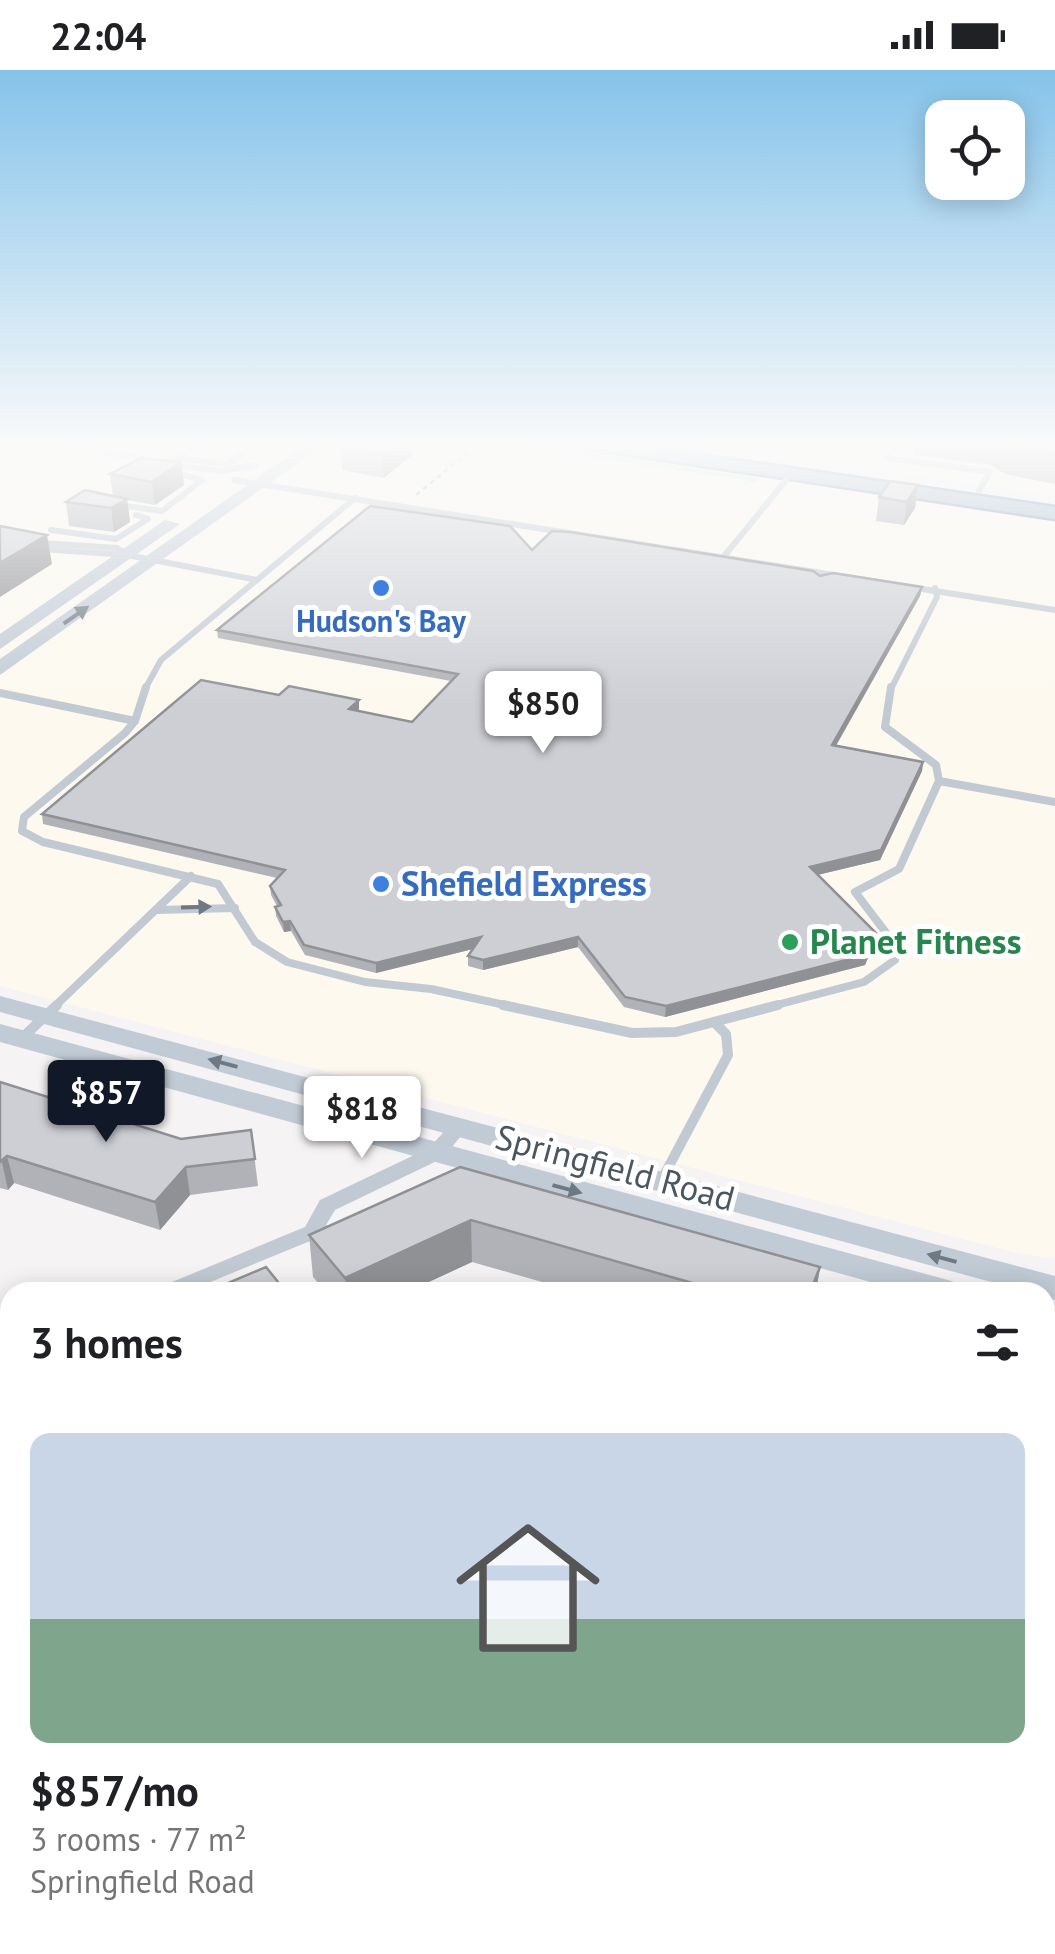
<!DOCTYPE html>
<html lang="en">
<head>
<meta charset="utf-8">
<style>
	:root { --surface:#fff; --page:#f2f2f2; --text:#202124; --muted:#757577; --line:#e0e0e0; --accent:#111827 }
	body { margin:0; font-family:"PT Sans",sans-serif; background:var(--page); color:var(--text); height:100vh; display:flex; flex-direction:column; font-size:38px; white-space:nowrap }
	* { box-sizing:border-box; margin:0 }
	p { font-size:32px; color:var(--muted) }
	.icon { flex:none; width:55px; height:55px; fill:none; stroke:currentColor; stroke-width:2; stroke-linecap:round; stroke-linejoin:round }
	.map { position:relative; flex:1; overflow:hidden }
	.side { position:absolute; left:0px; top:1212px; width:1055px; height:672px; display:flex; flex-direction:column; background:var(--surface); border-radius:30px 30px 0 0; box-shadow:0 5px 25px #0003 }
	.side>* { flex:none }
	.tools { position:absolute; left:925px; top:30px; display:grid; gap:20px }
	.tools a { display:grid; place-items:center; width:100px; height:100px; border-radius:20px; background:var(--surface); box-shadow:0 5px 25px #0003; font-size:50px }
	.price { position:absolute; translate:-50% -85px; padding:0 22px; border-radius:10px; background:#fff; color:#222; font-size:32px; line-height:65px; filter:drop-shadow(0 2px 5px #0008) }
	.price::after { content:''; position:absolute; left:50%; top:60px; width:30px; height:22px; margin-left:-15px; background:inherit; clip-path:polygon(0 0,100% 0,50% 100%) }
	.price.current { background:var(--accent); color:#fff }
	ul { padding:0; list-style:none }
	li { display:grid; align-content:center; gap:20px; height:530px; padding:0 30px }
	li+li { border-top:2px solid var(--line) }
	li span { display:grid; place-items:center; height:310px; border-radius:20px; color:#555 }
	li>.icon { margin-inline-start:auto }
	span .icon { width:180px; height:180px; fill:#fffc; stroke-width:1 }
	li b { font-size:42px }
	h2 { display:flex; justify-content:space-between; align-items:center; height:120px; padding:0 30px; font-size:42px }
	.status { display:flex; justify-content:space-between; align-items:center; height:70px; padding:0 50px; background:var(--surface); direction:ltr }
	.status svg { height:28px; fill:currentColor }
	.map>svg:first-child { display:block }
	.commercial { fill:#fdf9ef }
	.green { fill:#c3f1d5 }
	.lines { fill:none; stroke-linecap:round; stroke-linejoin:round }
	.trunk-casing { stroke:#7690ad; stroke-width:5 }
	.path { stroke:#7ad0a6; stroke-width:2.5; stroke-dasharray:5 4; stroke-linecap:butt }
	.service-far2 { stroke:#c1cad2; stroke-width:6 }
	.service-far1 { stroke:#c1cad2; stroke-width:8 }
	.service { stroke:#c1cad2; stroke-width:10 }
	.minor { fill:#c1cad2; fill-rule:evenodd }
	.secondary { fill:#c1cbd6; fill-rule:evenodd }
	.trunk { fill:#9fb4c9; fill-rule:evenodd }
	.wall { fill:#b0b2b7 }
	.shaded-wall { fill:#909195 }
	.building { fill:#cdcfd5; stroke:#909195; stroke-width:2.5 }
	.oneway { fill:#6e7984 }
	.oneway2 { fill:#6e7983 }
	.shop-dot { fill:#3f7fe0; stroke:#fff; stroke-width:4 }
	.leisure-dot { fill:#2e9e5b; stroke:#fff; stroke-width:4 }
	.labels { text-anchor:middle; stroke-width:10; stroke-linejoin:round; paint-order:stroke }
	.far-shop-label { font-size:30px; font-weight:bold; fill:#366cbe; stroke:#fff }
	.shop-label { font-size:35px; font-weight:bold; fill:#366cbe; stroke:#fff; text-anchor:start }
	.leisure-label { font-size:35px; font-weight:bold; fill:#27864d; stroke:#fff; text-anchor:start }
	.street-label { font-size:35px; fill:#4a5661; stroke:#fff }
</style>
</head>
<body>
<div class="status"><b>22:04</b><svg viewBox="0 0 49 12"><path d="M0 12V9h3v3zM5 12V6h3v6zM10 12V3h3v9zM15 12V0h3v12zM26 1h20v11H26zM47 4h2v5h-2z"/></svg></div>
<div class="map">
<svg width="1055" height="1884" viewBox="0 0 1055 1884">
	<rect width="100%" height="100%" fill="#f5f3f3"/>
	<g class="commercial">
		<polygon points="0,373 491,373 571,379 1055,451 1055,1189 1016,1183 0,916"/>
		<polygon points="685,373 1055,373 1055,426"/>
	</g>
	<g class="green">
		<polygon points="503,375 571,379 762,409 744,414 746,410"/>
		<polygon points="1055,1679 1055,1884 808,1884 824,1875 1045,1875 1045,1690"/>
	</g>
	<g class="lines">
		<defs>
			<polygon id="trunk" points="575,373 620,373 1055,437 1055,449 584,378"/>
		</defs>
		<use href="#trunk" class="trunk-casing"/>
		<g class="path">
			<polyline points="499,373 534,374"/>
			<polyline points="416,425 472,379"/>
		</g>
		<g class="service-far2">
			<polyline points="49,373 150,390"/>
			<polyline points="898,373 887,388 990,402 979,421"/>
			<polyline points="178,388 227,394 258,373"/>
			<polyline points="178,388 201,373"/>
			<polyline points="170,394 220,401 256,395"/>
			<polyline points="234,410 1055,540"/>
			<polyline points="118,435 162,441 202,410 175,403"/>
			<polyline points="51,460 116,469 148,449 136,445"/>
			<polyline points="41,473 117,478 127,485"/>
			<polyline points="42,479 127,485 257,510"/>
			<polyline points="725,485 791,404"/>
			<polyline points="145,619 161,590 355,428"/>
			<polyline points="891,619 937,527 935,518"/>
		</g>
		<g class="service-far1">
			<polyline points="146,617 135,651 125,663 24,747 22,761 43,772 218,814 255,872 287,892 365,912 431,919 514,937"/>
			<polyline points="0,623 135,651"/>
			<polyline points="939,711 1055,732"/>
			<polyline points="157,840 235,838"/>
			<polyline points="54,937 191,806"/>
			<polyline points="769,937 864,912 895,890 890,868 855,822 899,799 939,711 936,695 885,657 891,617"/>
		</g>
		<g class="service">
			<polyline points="503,935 632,963 676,962 778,935"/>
			<polyline points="23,967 57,935"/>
			<polyline points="661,1111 728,985 726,964 714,952"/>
		</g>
		<g class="minor">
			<polygon points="460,1050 469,1056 443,1088 335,1140 326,1155 346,1158 349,1163 346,1168 315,1169 186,1222 156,1222 160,1217 305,1157 320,1130 429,1078 453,1052"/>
			<polygon points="10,1280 10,1297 0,1300 0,1283"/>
			<polygon points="0,1706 10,1710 10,1745 0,1741"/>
			<polygon points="46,1875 76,1875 77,1884 47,1884"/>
		</g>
		<g class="secondary">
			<polygon points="307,373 326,373 0,605 0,589"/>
			<polygon points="165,450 180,454 0,579 0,564"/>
			<polygon points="0,926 1055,1206 1055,1230 1045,1227 1045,1222 1028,1222 0,942"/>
			<polygon points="0,954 948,1210 960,1214 965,1222 907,1222 0,972"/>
			<polygon points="1045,1241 1055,1244 1055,1271 1045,1268"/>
			<polygon points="1055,1520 1055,1561 1045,1565 1045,1524"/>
			<polygon points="1055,1613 1055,1658 1045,1662 1045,1616"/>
			<polygon points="575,1875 637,1875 633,1884 571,1884"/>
			<polygon points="731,1875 789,1875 785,1884 727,1884"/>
		</g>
		<use href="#trunk" class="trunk"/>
	</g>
	<g class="wall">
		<polygon points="347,373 412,373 412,385 384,408 342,400 340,378"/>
		<polygon points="914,373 1055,373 1055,414 1005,404 991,395 914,385"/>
		<polygon points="110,404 184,415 155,435 127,430 130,452 114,462 69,456 66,432 113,426"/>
		<polygon points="918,415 915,438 904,455 876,451 879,427"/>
		<polygon points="532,480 820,506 922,517 920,526 836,676 923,692 922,701 880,790 817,805 874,873 865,895 665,947 624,937 578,877 483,900 468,896 468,886 473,879 376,903 305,885 291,861 284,862 276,846 275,837 277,836 271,825 270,816 277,808 43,754 42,744 279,625 359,630 359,639 357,641 412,652 451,611 218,568 217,560"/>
		<polygon points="0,1012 181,1069 251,1060 258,1116 190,1125 160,1160 14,1113 8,1120 0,1118"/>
		<polygon points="460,1097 820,1197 816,1222 577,1222 472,1192 407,1222 326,1222 313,1207 309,1165"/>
		<polygon points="10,1498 10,1650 0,1632 0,1503"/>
	</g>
	<g class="shaded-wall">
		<polygon points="399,373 412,373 412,385 384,408 382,385"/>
		<polygon points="181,392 184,415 155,435 152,412"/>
		<polygon points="918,415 915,438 904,455 907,432"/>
		<polygon points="127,429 130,452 114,462 111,438"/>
		<polygon points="47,465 52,494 0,527 0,493"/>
		<polygon points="922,517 920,526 831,684 832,675"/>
		<polygon points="359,630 359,639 350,648 349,639"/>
		<polygon points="923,692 922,701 880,790 809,807 810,797"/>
		<polygon points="290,851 291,861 284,862 283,852"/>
		<polygon points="876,863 874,873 865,895 665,947 666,936"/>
		<polygon points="481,867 481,877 376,903 376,893"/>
		<polygon points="578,867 578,877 483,900 483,890"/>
		<polygon points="7,1086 14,1113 8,1120 2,1092"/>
		<polygon points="186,1097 190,1125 160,1160 155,1132"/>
		<polygon points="471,1150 472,1192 407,1222 347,1222 345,1208"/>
		<polygon points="820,1197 816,1222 810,1222"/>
		<polygon points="10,1411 10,1460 0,1464 0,1416"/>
		<polygon points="10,1616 10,1641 4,1620"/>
	</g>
	<g class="building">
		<polygon points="347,373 399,373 382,385 340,378"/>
		<polygon points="1004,373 1055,373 1055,384 1010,376"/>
		<polygon points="141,388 181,392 152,412 110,404"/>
		<polygon points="890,411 918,415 907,432 879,427"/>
		<polygon points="85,420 127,429 111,438 66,432"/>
		<polygon points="370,436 510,456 532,480 552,461 570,462 813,501 820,506 833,503 922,517 832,675 923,692 881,780 810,797 876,863 866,885 666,936 625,927 578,867 483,890 468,886 481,867 376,893 304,875 290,851 283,852 275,837 281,835 270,816 285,800 42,744 201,610 279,625 289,616 359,630 349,639 412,652 458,604 217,560"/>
		<polygon points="0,456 47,465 0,493"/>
		<polygon points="0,1012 181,1069 251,1060 255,1089 186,1097 155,1132 7,1086 0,1092"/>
		<polygon points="460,1097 820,1197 810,1222 724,1222 471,1150 345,1208 309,1165"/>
		<polygon points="266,1197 286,1222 207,1222"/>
		<polygon points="10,1313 10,1411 0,1416 0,1317"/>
		<polygon points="10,1498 10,1616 4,1620 0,1613 0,1503"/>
	</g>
	<defs><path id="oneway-solid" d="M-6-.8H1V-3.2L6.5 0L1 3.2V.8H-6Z" transform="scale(2.5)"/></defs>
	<g class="oneway">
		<use href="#oneway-solid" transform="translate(76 545) rotate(-35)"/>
		<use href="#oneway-solid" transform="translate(223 993) rotate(-165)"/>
		<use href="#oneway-solid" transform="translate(567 1119) rotate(15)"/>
		<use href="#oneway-solid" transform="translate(942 1188) rotate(-165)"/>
	</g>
	<use class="oneway2" href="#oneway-solid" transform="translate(196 837) rotate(-2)"/>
	<linearGradient id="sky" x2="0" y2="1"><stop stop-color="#85c3ea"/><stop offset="0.59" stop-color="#fafafa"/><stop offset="1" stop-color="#fafafa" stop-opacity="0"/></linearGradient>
	<rect width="1055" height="637" fill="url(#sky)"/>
	<g class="shop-dot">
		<circle cx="381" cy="518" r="10"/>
		<circle cx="381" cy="814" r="10"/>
	</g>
	<circle class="leisure-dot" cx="790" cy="872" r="10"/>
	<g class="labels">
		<g class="far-shop-label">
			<text x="381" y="562">Hudson's Bay</text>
		</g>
		<g class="shop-label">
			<text x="401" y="826">Shefield Express</text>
		</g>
		<g class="leisure-label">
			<text x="810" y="884">Planet Fitness</text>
		</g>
		<g class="street-label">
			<text transform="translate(615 1098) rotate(15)" y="12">Springfield Road</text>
		</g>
	</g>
</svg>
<div class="tools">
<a><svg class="icon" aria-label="locate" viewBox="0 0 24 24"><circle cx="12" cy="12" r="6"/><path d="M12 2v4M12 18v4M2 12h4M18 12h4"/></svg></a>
</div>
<b class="price" style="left:543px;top:686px">$850</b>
<b class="price current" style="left:106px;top:1075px">$857</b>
<b class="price" style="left:362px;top:1091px">$818</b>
<section class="side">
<h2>3 homes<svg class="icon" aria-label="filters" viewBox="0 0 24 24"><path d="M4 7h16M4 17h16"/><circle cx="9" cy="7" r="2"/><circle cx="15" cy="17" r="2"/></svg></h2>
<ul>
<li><span style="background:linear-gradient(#c9d6e8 60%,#7fa58c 0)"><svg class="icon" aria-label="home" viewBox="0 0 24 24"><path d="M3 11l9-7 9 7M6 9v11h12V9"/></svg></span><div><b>$857/mo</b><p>3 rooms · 77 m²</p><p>Springfield Road</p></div></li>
</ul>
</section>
</div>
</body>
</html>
